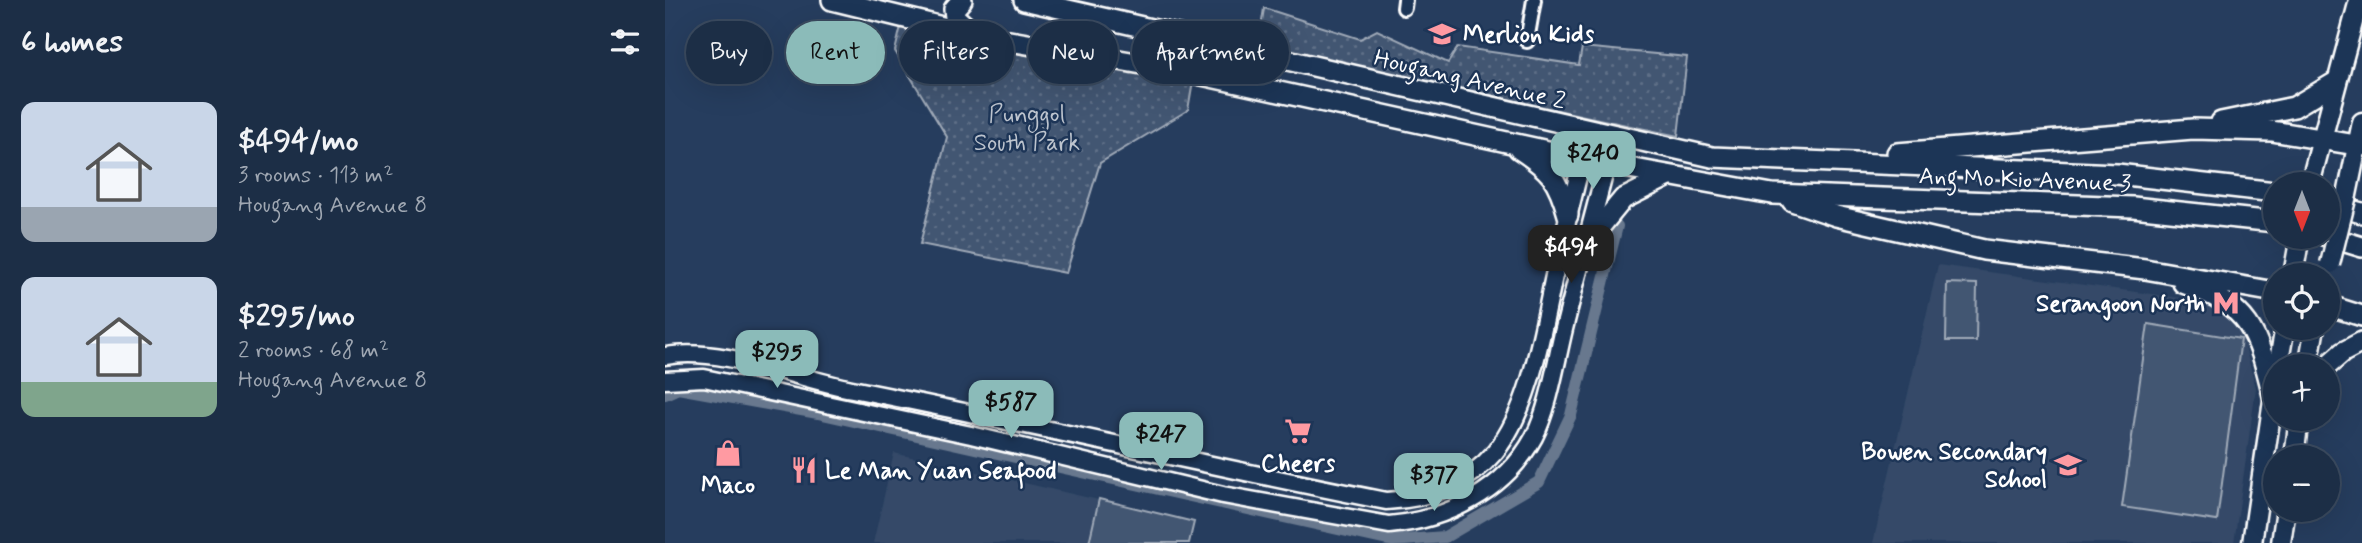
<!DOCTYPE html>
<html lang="en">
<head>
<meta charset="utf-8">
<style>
	:root { --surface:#1c2e46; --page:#25364d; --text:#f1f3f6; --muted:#a0a8b3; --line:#3a4a5f; --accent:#8bbbb9 }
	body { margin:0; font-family:Mynerve,sans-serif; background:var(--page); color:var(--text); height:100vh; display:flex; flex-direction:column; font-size:26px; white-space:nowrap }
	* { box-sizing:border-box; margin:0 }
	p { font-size:23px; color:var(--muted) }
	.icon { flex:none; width:38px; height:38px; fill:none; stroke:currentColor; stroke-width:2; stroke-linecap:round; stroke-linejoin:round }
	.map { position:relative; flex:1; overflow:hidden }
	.sheet { display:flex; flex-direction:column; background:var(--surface); width:665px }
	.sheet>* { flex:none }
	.guide { position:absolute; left:21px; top:21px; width:665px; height:63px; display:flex; gap:14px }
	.needle { width:46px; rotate:180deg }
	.tools { position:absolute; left:1598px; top:172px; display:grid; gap:14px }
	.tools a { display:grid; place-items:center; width:77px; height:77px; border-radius:50%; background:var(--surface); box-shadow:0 7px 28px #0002,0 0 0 2px var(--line); font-size:35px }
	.price { position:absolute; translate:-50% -60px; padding:0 16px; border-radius:14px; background:var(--accent); color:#111; font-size:23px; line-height:46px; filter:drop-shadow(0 2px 4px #0008) }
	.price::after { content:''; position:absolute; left:50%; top:42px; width:21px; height:16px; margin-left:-10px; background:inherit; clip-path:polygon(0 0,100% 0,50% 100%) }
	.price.current { background:#222; color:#fff }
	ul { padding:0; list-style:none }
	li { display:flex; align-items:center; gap:21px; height:175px; padding:0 21px }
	li span { display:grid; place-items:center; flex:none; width:196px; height:140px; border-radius:14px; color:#555 }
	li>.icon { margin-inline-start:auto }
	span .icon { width:84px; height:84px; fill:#fffc; stroke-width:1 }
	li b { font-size:30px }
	h2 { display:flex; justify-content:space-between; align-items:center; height:84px; padding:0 21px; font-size:30px }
	.chip { padding:0 24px; border-radius:32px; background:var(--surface); box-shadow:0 7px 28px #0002,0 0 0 2px var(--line); font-size:24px; line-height:63px }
	.chip.current { background:var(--accent); color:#111 }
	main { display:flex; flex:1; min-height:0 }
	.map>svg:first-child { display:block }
	.built { fill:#344a68 }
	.park { fill:url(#park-dots); stroke:#a0aab8; stroke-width:2 }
	.garden { fill:#425672; stroke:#a0aab8; stroke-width:2 }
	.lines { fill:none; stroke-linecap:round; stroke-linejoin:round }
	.canal { stroke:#67788e; stroke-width:12 }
	.minor-casing { stroke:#fff; stroke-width:18 }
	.secondary-casing { stroke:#fff; stroke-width:21 }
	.primary-casing { stroke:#fff; stroke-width:23 }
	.trunk-casing { stroke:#fff; stroke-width:24 }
	.minor { stroke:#1d3557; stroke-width:12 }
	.secondary { stroke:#1d3557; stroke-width:16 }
	.primary { stroke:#1d3557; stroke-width:18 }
	.trunk { stroke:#1d3557; stroke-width:19 }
	.primary-bridge-casing { stroke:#fff; stroke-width:23; stroke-linecap:butt }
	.primary-bridge { stroke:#1d3557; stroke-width:18 }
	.labels { text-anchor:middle; stroke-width:5; stroke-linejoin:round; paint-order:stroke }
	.poi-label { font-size:24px; font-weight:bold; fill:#fff; stroke:#1d3557; text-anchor:start }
	.street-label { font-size:24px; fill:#fff; stroke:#1d3557 }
	.park-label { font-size:24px; fill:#bdc4ce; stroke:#1d3557 }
</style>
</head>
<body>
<main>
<section class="sheet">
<h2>6 homes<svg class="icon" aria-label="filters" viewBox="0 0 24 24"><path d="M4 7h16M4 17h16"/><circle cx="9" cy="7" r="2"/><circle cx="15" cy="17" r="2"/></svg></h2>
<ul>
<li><span style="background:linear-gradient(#c9d6e8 75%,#9aa5b1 0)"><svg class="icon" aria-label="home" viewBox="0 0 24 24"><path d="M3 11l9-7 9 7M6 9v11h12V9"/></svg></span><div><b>$494/mo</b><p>3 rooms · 113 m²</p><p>Hougang Avenue 8</p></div></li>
<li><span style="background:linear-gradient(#c9d6e8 75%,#7fa58c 0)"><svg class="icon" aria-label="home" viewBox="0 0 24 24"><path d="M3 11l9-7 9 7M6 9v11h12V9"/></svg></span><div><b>$295/mo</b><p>2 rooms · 68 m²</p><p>Hougang Avenue 8</p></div></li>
</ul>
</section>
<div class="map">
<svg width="1697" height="543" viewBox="0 0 1697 543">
	<defs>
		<pattern id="park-dots" width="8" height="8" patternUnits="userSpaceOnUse" patternTransform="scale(1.75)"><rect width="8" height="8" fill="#425672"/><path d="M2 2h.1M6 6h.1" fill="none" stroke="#5e6f87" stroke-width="1.8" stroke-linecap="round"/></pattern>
	</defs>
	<rect width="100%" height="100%" fill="#263d5e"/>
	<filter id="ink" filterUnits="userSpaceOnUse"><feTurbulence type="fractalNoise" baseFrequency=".0143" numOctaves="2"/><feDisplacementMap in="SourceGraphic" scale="14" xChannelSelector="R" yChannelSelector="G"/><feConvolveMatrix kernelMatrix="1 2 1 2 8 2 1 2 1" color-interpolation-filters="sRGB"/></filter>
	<g filter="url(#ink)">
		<g class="built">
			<polygon points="1273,265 1567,305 1539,304 1574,325 1591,388 1569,543 1208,543"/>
			<polygon points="229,453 529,522 524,543 208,543"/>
		</g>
		<g class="park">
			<path d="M599,8L695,39L712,30L783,63L793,47L914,65L917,47L1022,57L1013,136C873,107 734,73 593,48Z"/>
			<polygon points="238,18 528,81 523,110 435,163 401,273 255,244 282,137 230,51"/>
		</g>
		<g class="garden">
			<polygon points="1282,283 1312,284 1311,341 1281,341"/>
			<polygon points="1483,324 1576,339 1552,521 1457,507"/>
			<polygon points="434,499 529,522 524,543 424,543"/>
		</g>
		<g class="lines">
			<polyline class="canal" points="0,394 13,388 153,413 727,541 780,537 874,482 906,415 952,226"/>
			<defs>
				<g id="minor">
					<polyline points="739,8 740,0"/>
					<polyline points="862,41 869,0"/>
				</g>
				<g id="secondary">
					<path d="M0,356C58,346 129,378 187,389C365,424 543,466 721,501C763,499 802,485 830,452C866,408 878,327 890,271C901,224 913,178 924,131"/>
					<path d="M0,380L39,378L306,435L558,495L724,525C781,520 840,491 869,437C884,408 891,362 899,329C915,265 932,201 949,137"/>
				</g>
				<g id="primary">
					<polyline points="1645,184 1694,0"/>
					<polyline points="1682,195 1697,122"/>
					<polyline points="1628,275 1635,236"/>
					<polyline points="1613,366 1620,327"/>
					<polyline points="1643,366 1650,327"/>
					<polyline points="1629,457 1634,418"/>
					<polyline points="1587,543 1610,387"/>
					<polyline points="1616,543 1621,509"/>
				</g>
				<g id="trunk">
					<polyline points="167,0 310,35 523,72 942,164 1107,194 1468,207 1610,222"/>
					<polyline points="297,0 289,9 290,17 309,34"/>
					<polyline points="359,0 1047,157 1452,174 1610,192"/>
					<polyline points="1556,122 1629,107 1671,82"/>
					<path d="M854,149C886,170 893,179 903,215"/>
					<polyline points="1232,153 1528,129 1607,131 1697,146"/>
					<polyline points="1127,201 1171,216 1319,250 1480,269 1610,292"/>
					<polyline points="1662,204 1697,213"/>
					<polyline points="1661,236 1697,247"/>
					<polyline points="921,244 958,199 1004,176"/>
					<path d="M1518,283C1586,307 1592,330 1608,396"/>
					<polyline points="1662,305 1697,316"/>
					<polyline points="1662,366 1678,352 1697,342"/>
				</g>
			</defs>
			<use href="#minor" class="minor-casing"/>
			<use href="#secondary" class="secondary-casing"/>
			<use href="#primary" class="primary-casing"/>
			<use href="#trunk" class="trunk-casing"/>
			<use href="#minor" class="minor"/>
			<use href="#secondary" class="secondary"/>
			<use href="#primary" class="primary"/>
			<use href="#trunk" class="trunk"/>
			<defs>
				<polyline id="primary-bridge" points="1665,264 1682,195"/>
			</defs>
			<use href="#primary-bridge" class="primary-bridge-casing"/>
			<use href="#primary-bridge" class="primary-bridge"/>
		</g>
	</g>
	<defs>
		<symbol id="school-bare" viewBox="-9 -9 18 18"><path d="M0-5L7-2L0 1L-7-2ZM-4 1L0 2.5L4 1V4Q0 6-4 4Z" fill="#ff9aa2" stroke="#1d3557" stroke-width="2.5" paint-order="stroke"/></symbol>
		<symbol id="metro-bare" viewBox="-9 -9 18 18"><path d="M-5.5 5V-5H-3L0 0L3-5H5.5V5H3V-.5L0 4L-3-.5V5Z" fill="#ff9aa2" stroke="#1d3557" stroke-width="2.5" paint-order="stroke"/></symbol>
		<symbol id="supermarket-bare" viewBox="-9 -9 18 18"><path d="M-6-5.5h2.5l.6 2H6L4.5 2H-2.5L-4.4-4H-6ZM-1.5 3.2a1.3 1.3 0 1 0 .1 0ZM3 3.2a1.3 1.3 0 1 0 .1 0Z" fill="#ff9aa2" stroke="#1d3557" stroke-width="2.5" paint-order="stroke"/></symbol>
		<symbol id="shop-bare" viewBox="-9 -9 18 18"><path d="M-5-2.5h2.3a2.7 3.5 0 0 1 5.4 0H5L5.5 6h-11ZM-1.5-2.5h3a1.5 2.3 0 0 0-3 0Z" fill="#ff9aa2" stroke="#1d3557" stroke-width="2.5" paint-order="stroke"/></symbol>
		<symbol id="restaurant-bare" viewBox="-9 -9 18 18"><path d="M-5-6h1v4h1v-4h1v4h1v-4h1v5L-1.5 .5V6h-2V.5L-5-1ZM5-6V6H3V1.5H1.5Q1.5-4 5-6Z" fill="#ff9aa2" stroke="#1d3557" stroke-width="2.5" paint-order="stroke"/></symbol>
	</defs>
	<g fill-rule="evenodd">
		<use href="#school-bare" x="758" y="15" width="38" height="38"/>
		<use href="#metro-bare" x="1542" y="284" width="38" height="38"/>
		<use href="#supermarket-bare" x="614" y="412" width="38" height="38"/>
		<use href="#shop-bare" x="44" y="434" width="38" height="38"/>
		<use href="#school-bare" x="1384" y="446" width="38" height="38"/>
		<use href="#restaurant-bare" x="120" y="451" width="38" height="38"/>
	</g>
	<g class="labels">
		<g class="poi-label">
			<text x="798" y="42">Merlion Kids</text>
			<text x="1540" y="311" text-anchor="end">Serangoon North</text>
			<text x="1382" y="459" text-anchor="end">Bowen Secondary<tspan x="1382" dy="28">School</tspan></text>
			<text x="633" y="471" text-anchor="middle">Cheers</text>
			<text x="160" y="478">Le Man Yuan Seafood</text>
			<text x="63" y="493" text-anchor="middle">Maco</text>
		</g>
		<g class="street-label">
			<text transform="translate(805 79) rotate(13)" y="8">Hougang Avenue 2</text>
			<text transform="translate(1360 179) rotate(2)" y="8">Ang Mo Kio Avenue 3</text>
		</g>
		<g class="park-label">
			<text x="362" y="122">Punggol<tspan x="362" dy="28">South Park</tspan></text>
		</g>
	</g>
</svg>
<div class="tools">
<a><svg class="needle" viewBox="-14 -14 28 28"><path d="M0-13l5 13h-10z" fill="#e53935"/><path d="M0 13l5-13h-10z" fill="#a0a8b3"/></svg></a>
<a><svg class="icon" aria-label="locate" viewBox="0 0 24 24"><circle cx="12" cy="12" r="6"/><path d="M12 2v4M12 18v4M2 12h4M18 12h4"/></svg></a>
<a>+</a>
<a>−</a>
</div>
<b class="price" style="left:928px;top:191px">$240</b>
<b class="price current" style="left:906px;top:285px">$494</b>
<b class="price" style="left:112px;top:390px">$295</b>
<b class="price" style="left:346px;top:440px">$587</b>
<b class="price" style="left:496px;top:472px">$247</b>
<b class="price" style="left:769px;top:513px">$377</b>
<div class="guide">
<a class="chip">Buy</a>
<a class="chip current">Rent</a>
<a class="chip">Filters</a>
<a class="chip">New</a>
<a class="chip">Apartment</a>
</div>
</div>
</main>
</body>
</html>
